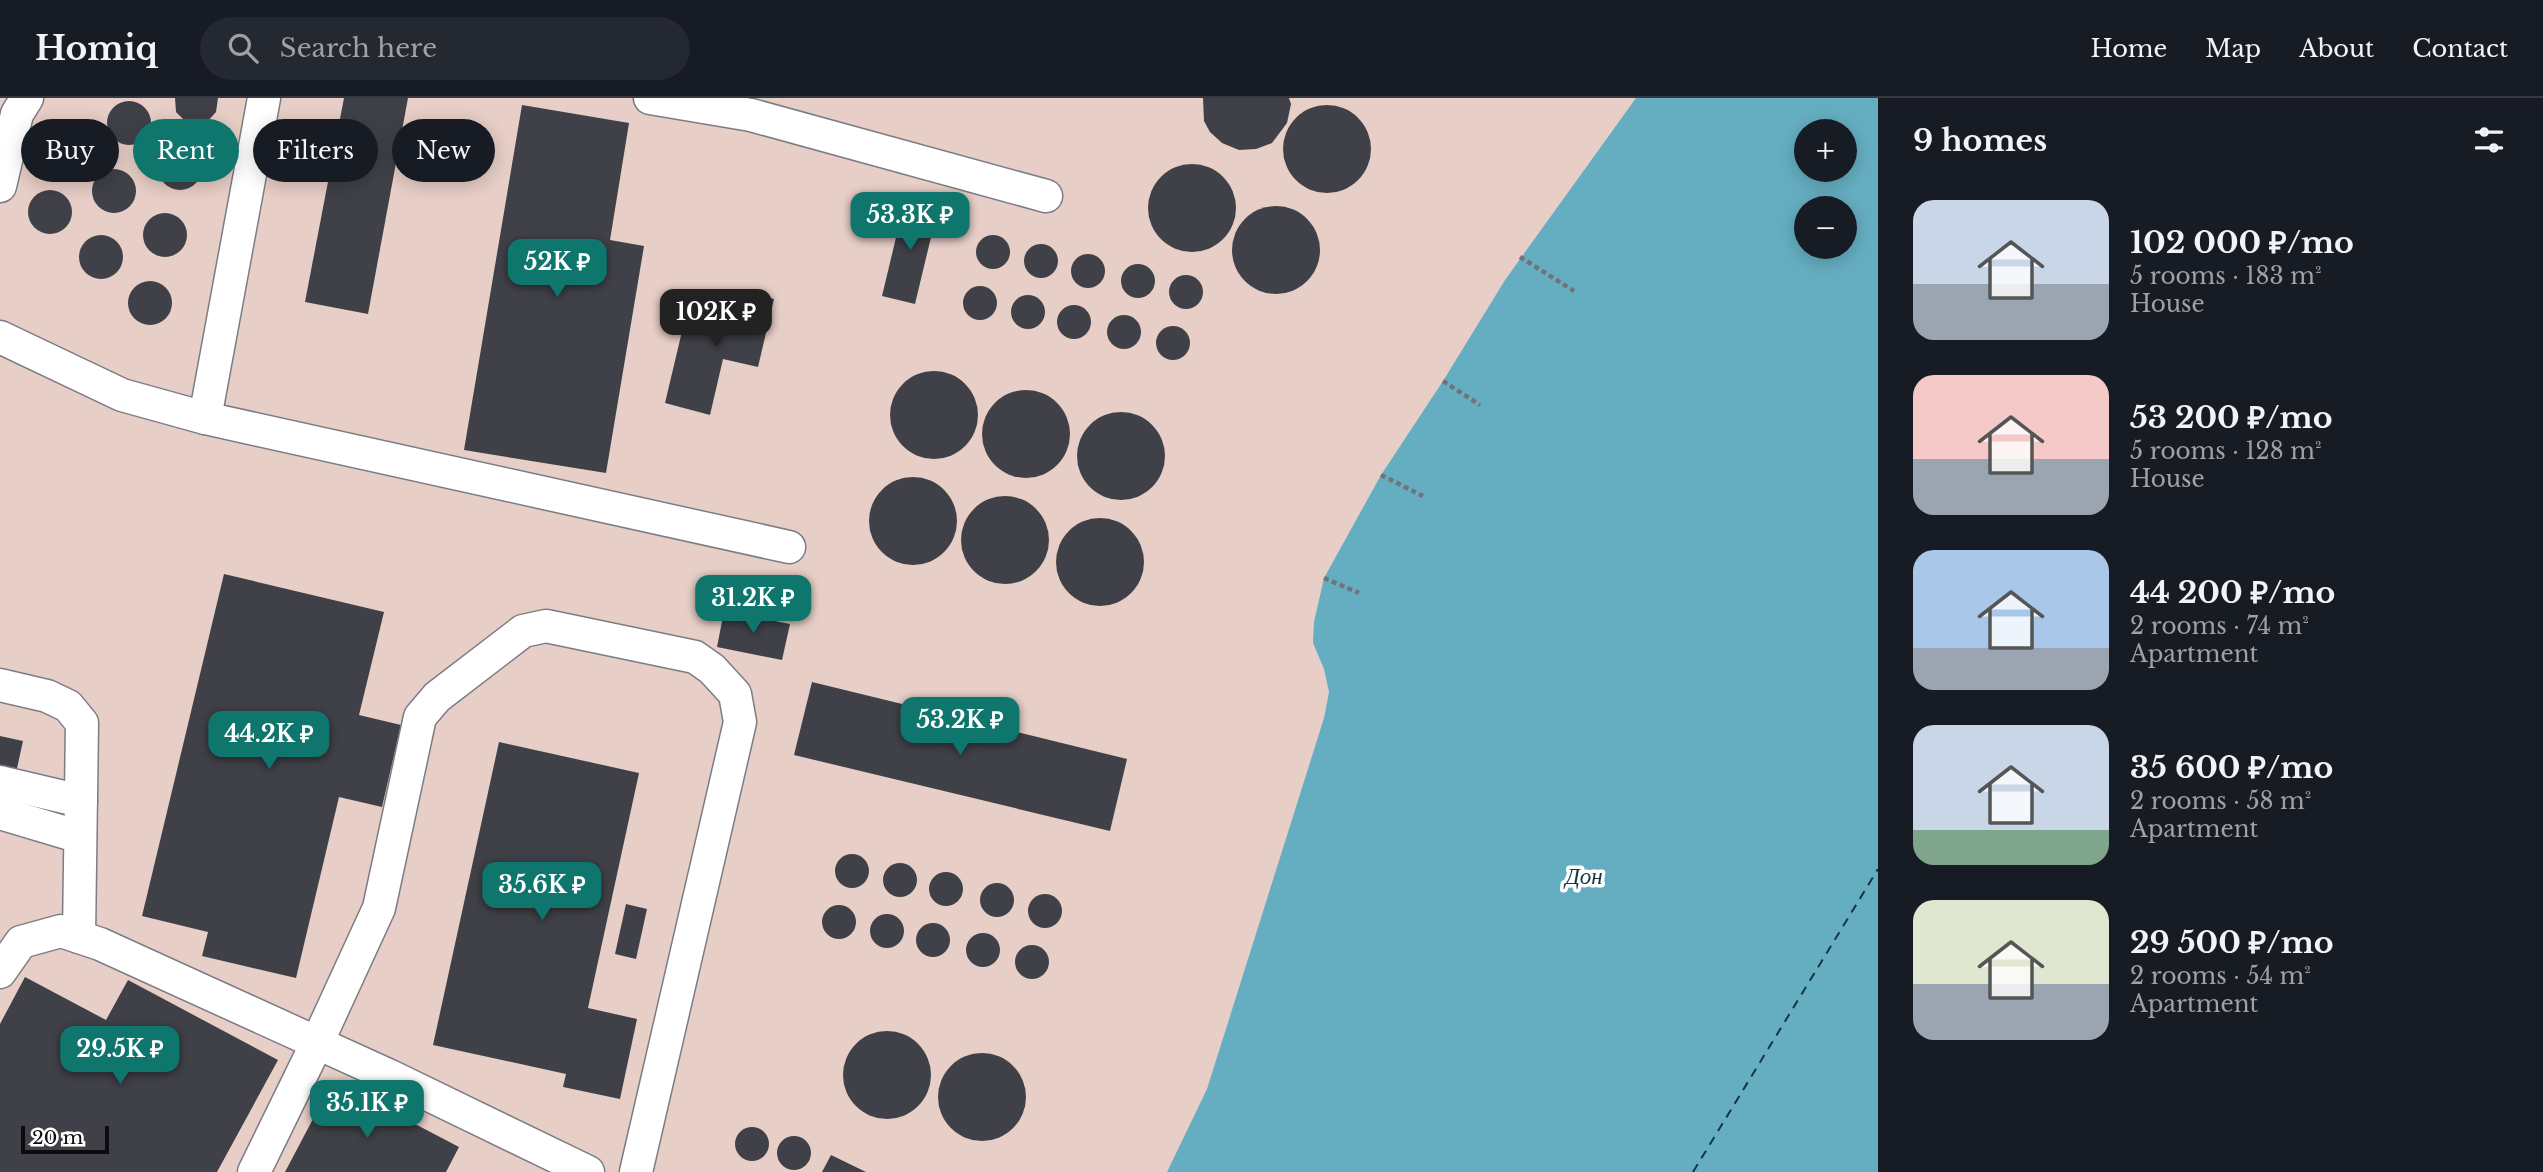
<!DOCTYPE html>
<html lang="en">
<head>
<meta charset="utf-8">
<style>
	:root { --surface:#171b24; --page:#242831; --text:#f1f3f6; --muted:#9ea1a6; --line:#363941; --accent:#0f766e }
	body { margin:0; font-family:"Libre Baskerville",serif; background:var(--page); color:var(--text); height:100vh; display:flex; flex-direction:column; font-size:26px; white-space:nowrap }
	* { box-sizing:border-box; margin:0 }
	p { font-size:23px; color:var(--muted) }
	.icon { flex:none; width:38px; height:38px; fill:none; stroke:currentColor; stroke-width:2; stroke-linecap:round; stroke-linejoin:round }
	.map { position:relative; flex:1; overflow:hidden }
	.panel { display:flex; flex-direction:column; background:var(--surface); width:665px }
	.panel>* { flex:none }
	.top-card { position:absolute; left:21px; top:21px; width:665px; height:63px; display:flex; gap:14px }
	.buttons { position:absolute; left:1794px; top:21px; display:grid; gap:14px }
	.buttons a { display:grid; place-items:center; width:63px; height:63px; border-radius:50%; background:var(--surface); box-shadow:0 4px 18px #0003; font-size:35px }
	.scale { position:absolute; left:21px; bottom:18px; width:88px; box-sizing:border-box; padding-left:7px; border:4px solid #0c0c0f; border-top:0; font-size:19px; line-height:24px; white-space:nowrap; color:#0c0c0f; -webkit-text-stroke:5px #fff; paint-order:stroke }
	.price { position:absolute; translate:-50% -60px; padding:0 16px; border-radius:14px; background:var(--accent); color:#fff; font-size:23px; line-height:46px; filter:drop-shadow(0 2px 4px #0008) }
	.price::after { content:''; position:absolute; left:50%; top:42px; width:21px; height:16px; margin-left:-10px; background:inherit; clip-path:polygon(0 0,100% 0,50% 100%) }
	.price.current { background:#222; color:#fff }
	ul { padding:0; list-style:none }
	li { display:flex; align-items:center; gap:21px; height:175px; padding:0 35px }
	li span { display:grid; place-items:center; flex:none; width:196px; height:140px; border-radius:21px; color:#555 }
	li>.icon { margin-inline-start:auto }
	span .icon { width:84px; height:84px; fill:#fffc; stroke-width:1 }
	li b { font-size:30px }
	h2 { display:flex; justify-content:space-between; align-items:center; height:84px; padding:0 35px; font-size:30px }
	.tag { padding:0 24px; border-radius:32px; background:var(--surface); box-shadow:0 4px 18px #0003; font-size:24px; line-height:63px }
	.tag.current { background:var(--accent); color:#fff }
	header { display:flex; align-items:center; gap:42px; box-sizing:border-box; height:98px; padding:0 35px; background:var(--surface); border-bottom:2px solid var(--line) }
	header strong { font-size:33px }
	nav { display:flex; gap:38px; margin-inline-start:auto; font-size:24px }
	.search { width:490px; height:63px; background:var(--page); display:flex; align-items:center; gap:18px; box-sizing:border-box; padding:0 24px; border-radius:38px; color:var(--muted); font-size:26px }
	main { display:flex; flex:1; min-height:0 }
	.map>svg:first-child { display:block }
	.industrial { fill:#e7cec6 }
	.water { fill:#65aec1; fill-rule:evenodd }
	.lines { fill:none; stroke-linecap:round; stroke-linejoin:round }
	.ferry { stroke:#13363f; stroke-width:2; stroke-dasharray:9 7; stroke-linecap:butt }
	.building { fill:#404148 }
	.minor-casing { stroke:#7c7c85; stroke-width:35 }
	.path { stroke:#727279; stroke-width:4.5; stroke-dasharray:5 3.5; stroke-linecap:butt }
	.minor { stroke:#fff; stroke-width:32 }
	.labels { text-anchor:middle; stroke-width:7; stroke-linejoin:round; paint-order:stroke }
	.water-label { font-size:23px; font-style:italic; fill:#13363f; stroke:#fff }
</style>
</head>
<body>
<header>
<strong>Homiq</strong>
<div class="search"><svg class="icon" aria-label="search" viewBox="0 0 24 24"><circle cx="10" cy="10" r="6"/><path d="M15 15l6 6"/></svg>Search here</div>
<nav><a>Home</a><a>Map</a><a>About</a><a>Contact</a></nav>
</header>
<main>
<div class="map">
<svg width="1878" height="1074" viewBox="0 0 1878 1074">
	<rect width="100%" height="100%" fill="#dcdde7"/>
	<polygon class="industrial" points="2,0 1636,0 1505,182 1443,283 1381,377 1324,480 1313,545 1324,571 1329,594 1324,620 1207,991 1167,1074 0,1074 0,2"/>
	<path class="water" d="M1636,0H1878V1074H1167L1207,991L1324,620L1329,594L1324,571L1313,545L1314,524L1324,480L1381,377L1443,283L1505,182ZM1806,33H1844V72H1806ZM1806,110H1844V149H1806Z"/>
	<g class="lines">
		<polyline class="ferry" points="1693,1074 1878,771"/>
	</g>
	<g class="building">
		<polygon points="175,0 218,0 216,14 207,24 197,27 186,24 176,14"/>
		<polygon points="344,0 408,0 368,216 305,204"/>
		<polygon points="1203,0 1289,0 1291,6 1287,25 1272,45 1256,51 1239,52 1222,45 1210,34 1204,23"/>
		<circle cx="129" cy="25" r="22"/>
		<polygon points="522,7 629,25 610,142 644,148 606,375 464,352"/>
		<circle cx="1327" cy="51" r="44"/>
		<circle cx="64" cy="43" r="22"/>
		<circle cx="180" cy="70" r="22"/>
		<circle cx="1192" cy="110" r="44"/>
		<circle cx="114" cy="93" r="22"/>
		<circle cx="50" cy="114" r="22"/>
		<polygon points="905,102 938,110 915,206 882,198"/>
		<circle cx="1276" cy="152" r="44"/>
		<circle cx="165" cy="137" r="22"/>
		<circle cx="993" cy="154" r="17"/>
		<circle cx="101" cy="159" r="22"/>
		<circle cx="1041" cy="163" r="17"/>
		<circle cx="1088" cy="173" r="17"/>
		<circle cx="1138" cy="183" r="17"/>
		<circle cx="1186" cy="194" r="17"/>
		<circle cx="150" cy="205" r="22"/>
		<circle cx="980" cy="205" r="17"/>
		<polygon points="740,193 774,201 758,269 723,261 710,317 665,305 688,208 733,218"/>
		<circle cx="1028" cy="214" r="17"/>
		<circle cx="1074" cy="224" r="17"/>
		<circle cx="1124" cy="234" r="17"/>
		<circle cx="1173" cy="245" r="17"/>
		<circle cx="934" cy="317" r="44"/>
		<circle cx="1026" cy="336" r="44"/>
		<circle cx="1121" cy="358" r="44"/>
		<circle cx="913" cy="423" r="44"/>
		<circle cx="1005" cy="442" r="44"/>
		<circle cx="1100" cy="464" r="44"/>
		<polygon points="224,476 384,514 359,617 401,627 382,709 339,699 296,880 202,858 208,834 142,818"/>
		<polygon points="724,513 790,526 782,562 717,549"/>
		<polygon points="812,584 1127,661 1110,733 794,657"/>
		<polygon points="0,638 23,643 10,702 0,699"/>
		<polygon points="499,644 639,675 588,910 637,921 620,1001 563,989 566,976 433,947"/>
		<circle cx="852" cy="773" r="17"/>
		<circle cx="900" cy="782" r="17"/>
		<circle cx="946" cy="791" r="17"/>
		<circle cx="997" cy="802" r="17"/>
		<circle cx="1045" cy="813" r="17"/>
		<polygon points="626,806 647,811 636,861 615,856"/>
		<circle cx="839" cy="824" r="17"/>
		<circle cx="887" cy="833" r="17"/>
		<circle cx="933" cy="842" r="17"/>
		<circle cx="983" cy="852" r="17"/>
		<circle cx="1032" cy="864" r="17"/>
		<polygon points="25,879 106,922 128,882 278,962 217,1074 0,1074 0,926"/>
		<circle cx="887" cy="977" r="44"/>
		<circle cx="982" cy="999" r="44"/>
		<polygon points="333,983 459,1049 446,1074 285,1074"/>
		<circle cx="752" cy="1046" r="17"/>
		<circle cx="794" cy="1055" r="17"/>
		<polygon points="831,1057 866,1074 822,1074"/>
	</g>
	<g class="lines">
		<defs>
			<g id="minor">
				<polyline points="650,0 751,17 1046,98"/>
				<polyline points="0,88 17,16 27,0"/>
				<polyline points="0,239 122,297 205,320 789,449"/>
				<polyline points="205,320 264,0"/>
				<polyline points="0,587 47,598 68,608 82,625 79,839"/>
				<polyline points="0,684 81,703"/>
				<polyline points="0,715 80,739"/>
				<polyline points="0,874 21,844 61,833 100,846 390,978 588,1074"/>
				<polyline points="254,1074 317,945 379,810 420,619 437,599 523,533 546,528 695,559 712,571 735,596 740,624 636,1074"/>
			</g>
		</defs>
		<use href="#minor" class="minor-casing"/>
		<g class="path">
			<polyline points="1520,159 1574,193"/>
			<polyline points="1443,283 1480,307"/>
			<polyline points="1381,377 1423,398"/>
			<polyline points="1324,480 1359,495"/>
		</g>
		<use href="#minor" class="minor"/>
	</g>
	<g class="labels">
		<g class="water-label">
			<text x="1584" y="786">Дон</text>
		</g>
	</g>
</svg>
<div class="buttons">
<a>+</a>
<a>−</a>
</div>
<div class="scale">20 m</div>
<b class="price" style="left:910px;top:154px">53.3K ₽</b>
<b class="price" style="left:557px;top:201px">52K ₽</b>
<b class="price current" style="left:716px;top:251px">102K ₽</b>
<b class="price" style="left:753px;top:537px">31.2K ₽</b>
<b class="price" style="left:960px;top:659px">53.2K ₽</b>
<b class="price" style="left:269px;top:673px">44.2K ₽</b>
<b class="price" style="left:542px;top:824px">35.6K ₽</b>
<b class="price" style="left:120px;top:988px">29.5K ₽</b>
<b class="price" style="left:367px;top:1042px">35.1K ₽</b>
<div class="top-card">
<a class="tag">Buy</a>
<a class="tag current">Rent</a>
<a class="tag">Filters</a>
<a class="tag">New</a>
</div>
</div>
<section class="panel">
<h2>9 homes<svg class="icon" aria-label="filters" viewBox="0 0 24 24"><path d="M4 7h16M4 17h16"/><circle cx="9" cy="7" r="2"/><circle cx="15" cy="17" r="2"/></svg></h2>
<ul>
<li><span style="background:linear-gradient(#c9d6e8 60%,#9aa5b1 0)"><svg class="icon" aria-label="home" viewBox="0 0 24 24"><path d="M3 11l9-7 9 7M6 9v11h12V9"/></svg></span><div><b>102 000 ₽/mo</b><p>5 rooms · 183 m²</p><p>House</p></div></li>
<li><span style="background:linear-gradient(#f6c9c9 60%,#9aa5b1 0)"><svg class="icon" aria-label="home" viewBox="0 0 24 24"><path d="M3 11l9-7 9 7M6 9v11h12V9"/></svg></span><div><b>53 200 ₽/mo</b><p>5 rooms · 128 m²</p><p>House</p></div></li>
<li><span style="background:linear-gradient(#a9c7e8 70%,#9aa5b1 0)"><svg class="icon" aria-label="home" viewBox="0 0 24 24"><path d="M3 11l9-7 9 7M6 9v11h12V9"/></svg></span><div><b>44 200 ₽/mo</b><p>2 rooms · 74 m²</p><p>Apartment</p></div></li>
<li><span style="background:linear-gradient(#c9d6e8 75%,#7fa58c 0)"><svg class="icon" aria-label="home" viewBox="0 0 24 24"><path d="M3 11l9-7 9 7M6 9v11h12V9"/></svg></span><div><b>35 600 ₽/mo</b><p>2 rooms · 58 m²</p><p>Apartment</p></div></li>
<li><span style="background:linear-gradient(#dfe7d0 60%,#9aa5b1 0)"><svg class="icon" aria-label="home" viewBox="0 0 24 24"><path d="M3 11l9-7 9 7M6 9v11h12V9"/></svg></span><div><b>29 500 ₽/mo</b><p>2 rooms · 54 m²</p><p>Apartment</p></div></li>
</ul>
</section>
</main>
</body>
</html>
